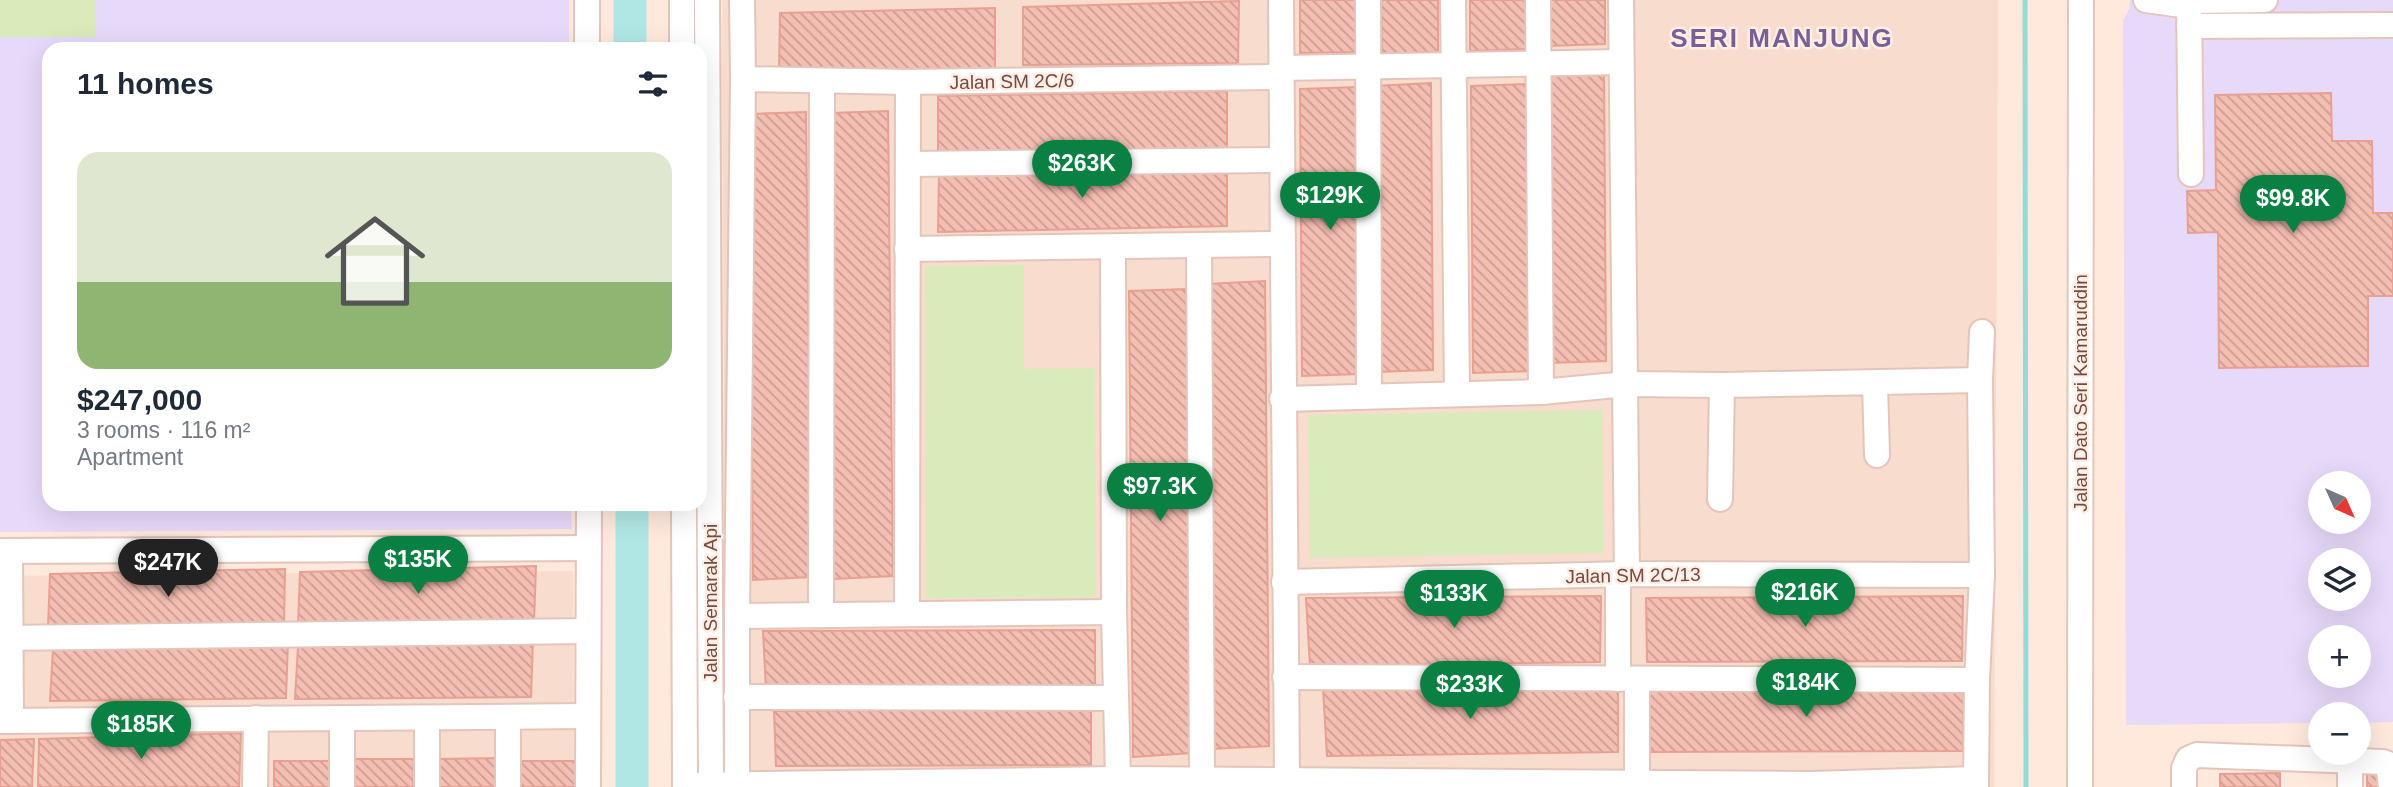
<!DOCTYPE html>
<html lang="en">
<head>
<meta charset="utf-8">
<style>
	:root { --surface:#fff; --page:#f2f2f3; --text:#1f2937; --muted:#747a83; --accent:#0b8043 }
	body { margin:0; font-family:Helvetica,sans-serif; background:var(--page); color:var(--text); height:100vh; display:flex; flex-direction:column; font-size:26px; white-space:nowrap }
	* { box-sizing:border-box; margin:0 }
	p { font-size:23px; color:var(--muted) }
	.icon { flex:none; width:38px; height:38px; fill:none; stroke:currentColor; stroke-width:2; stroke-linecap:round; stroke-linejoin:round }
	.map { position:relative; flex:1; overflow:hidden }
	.details { position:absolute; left:42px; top:42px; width:665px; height:469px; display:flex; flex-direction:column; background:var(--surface); border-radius:21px; box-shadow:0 7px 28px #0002 }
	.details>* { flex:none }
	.needle { width:46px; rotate:135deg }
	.tools { position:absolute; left:2308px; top:471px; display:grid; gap:14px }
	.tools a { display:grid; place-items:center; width:63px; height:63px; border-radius:50%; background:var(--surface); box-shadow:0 7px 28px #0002; font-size:35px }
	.price { position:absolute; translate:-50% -60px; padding:0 16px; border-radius:24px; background:var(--accent); color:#fff; font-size:23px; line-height:46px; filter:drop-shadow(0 2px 4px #0008) }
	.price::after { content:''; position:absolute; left:50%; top:42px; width:21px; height:16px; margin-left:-10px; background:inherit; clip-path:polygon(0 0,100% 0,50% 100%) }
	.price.current { background:#222; color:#fff }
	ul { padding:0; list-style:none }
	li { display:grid; align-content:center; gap:14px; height:371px; padding:0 35px }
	li span { display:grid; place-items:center; height:217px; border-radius:21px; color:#555 }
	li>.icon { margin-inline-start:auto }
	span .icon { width:126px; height:126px; fill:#fffc; stroke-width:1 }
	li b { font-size:30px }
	h2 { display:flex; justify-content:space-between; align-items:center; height:84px; padding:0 35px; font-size:30px }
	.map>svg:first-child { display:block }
	.residential { fill:#f8dccd }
	.education { fill:#e7d9f9; fill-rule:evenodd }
	.park { fill:#d9ebbb }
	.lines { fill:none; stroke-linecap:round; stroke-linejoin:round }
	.stream { stroke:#96dad6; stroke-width:5 }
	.river { stroke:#b0e7e4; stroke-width:33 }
	.building { fill:url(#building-back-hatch); stroke:#e8a092; stroke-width:2 }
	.minor-casing { stroke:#e3c5bb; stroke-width:28 }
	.minor { stroke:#fff; stroke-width:24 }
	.labels { text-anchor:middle; stroke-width:5; stroke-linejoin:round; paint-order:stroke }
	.street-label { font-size:19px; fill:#744b44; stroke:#ffeee4 }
	.district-label { font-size:26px; font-weight:bold; letter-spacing:2px; fill:#785f98; stroke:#ffeee4 }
</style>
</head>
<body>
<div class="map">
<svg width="2393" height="787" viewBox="0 0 2393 787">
	<defs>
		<pattern id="building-back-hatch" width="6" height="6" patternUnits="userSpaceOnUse" patternTransform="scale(1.75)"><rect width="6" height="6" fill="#f5beb2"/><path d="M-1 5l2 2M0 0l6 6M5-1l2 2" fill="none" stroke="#cb9c92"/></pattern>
	</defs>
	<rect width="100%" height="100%" fill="#fee9dc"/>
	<g class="residential">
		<polygon points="722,0 1998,0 1994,787 726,787"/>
		<polygon points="573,571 574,787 0,787 0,576"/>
	</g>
	<g class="education">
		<polygon points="0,0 569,0 569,49 49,49 49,504 571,504 572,529 0,532"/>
		<path d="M2130,0H2393V722L2359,723V714H2320V723L2126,725L2123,20L2129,10ZM2320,483H2359V522H2320ZM2320,560H2359V598H2320ZM2320,637H2359V676H2320Z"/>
	</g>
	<g class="park">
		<polygon points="0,0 95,0 96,37 0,37"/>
		<polygon points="1024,265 1024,369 1095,368 1096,597 926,598 925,266"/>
		<polygon points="1602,410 1604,553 1310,558 1308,415"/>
	</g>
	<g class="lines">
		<polyline class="stream" points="2025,0 2026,787"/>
		<g class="river">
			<polyline points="630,0 630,49"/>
			<polyline points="632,504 632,787"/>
		</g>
	</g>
	<g class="building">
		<polygon points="1300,0 1356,0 1357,52 1300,53"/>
		<polygon points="1381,0 1438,0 1438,52 1382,54"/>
		<polygon points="1470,0 1527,0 1527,49 1470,51"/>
		<polygon points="1548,0 1605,0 1605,44 1549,46"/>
		<polygon points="1239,1 1238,63 1023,65 1023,7"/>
		<polygon points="995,8 995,70 779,71 780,13"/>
		<polygon points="1604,73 1606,361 1549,363 1547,76"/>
		<polygon points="1431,83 1433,370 1376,372 1374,86"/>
		<polygon points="1529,84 1530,371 1473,373 1471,86"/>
		<polygon points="1357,87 1359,374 1302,376 1300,89"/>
		<polygon points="1227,91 1227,148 938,154 938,96"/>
		<polygon points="2331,93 2332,141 2372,141 2373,213 2393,213 2393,296 2368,296 2368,366 2219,368 2218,232 2188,233 2187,191 2216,190 2215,95"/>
		<polygon points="888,111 893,576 834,579 831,113"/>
		<polygon points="806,112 811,577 753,580 749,114"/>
		<polygon points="1227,169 1227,226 938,232 939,174"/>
		<polygon points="1265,281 1269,746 1211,749 1207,284"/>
		<polygon points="1186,289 1191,753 1133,757 1129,291"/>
		<polygon points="536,566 534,622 298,625 300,572"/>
		<polygon points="285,569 284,625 48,627 50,574"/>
		<polygon points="1601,596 1600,662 1310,666 1306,598"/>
		<polygon points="1963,596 1962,661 1647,662 1646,598"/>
		<polygon points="1095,630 1095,687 766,690 763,631"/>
		<polygon points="533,640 531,697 295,699 298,646"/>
		<polygon points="288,642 286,698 50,701 53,648"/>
		<polygon points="1964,686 1963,751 1648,752 1647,688"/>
		<polygon points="1618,687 1618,752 1327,756 1323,688"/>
		<polygon points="1091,708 1091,765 776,766 774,711"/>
		<polygon points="241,733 239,787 38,787 39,739"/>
		<polygon points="34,739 32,787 0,787 0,740"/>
		<polygon points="501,758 501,787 440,787 439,759"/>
		<polygon points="352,759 414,759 413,787 352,787"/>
		<rect x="274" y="761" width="61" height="26"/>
		<rect x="519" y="761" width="61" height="26"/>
		<polygon points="2280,773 2280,787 2220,787 2220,774"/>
		<polygon points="2367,773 2383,773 2384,787 2367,787"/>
	</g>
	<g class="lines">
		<defs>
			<g id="minor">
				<polyline points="587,0 587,49"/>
				<polyline points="682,0 682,49"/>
				<polyline points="707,0 711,787"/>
				<polyline points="1281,0 1287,779"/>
				<polyline points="1368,0 1369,396"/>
				<polyline points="1453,0 1457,393"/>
				<polyline points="1538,0 1541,392"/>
				<polyline points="1621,0 1627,574"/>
				<polyline points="2146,0 2189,6"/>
				<polyline points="2189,0 2191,174"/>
				<polyline points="2189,1 2265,0"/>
				<polyline points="2189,26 2393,25"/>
				<polyline points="1281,68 1621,62"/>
				<polyline points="743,79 908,82 1281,77"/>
				<polyline points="908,164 1281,160"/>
				<polyline points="1199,245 1202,779"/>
				<polyline points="1113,247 1114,612 1118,779"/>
				<polyline points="907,249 1281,244"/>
				<polyline points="1875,383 1877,455"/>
				<polyline points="1282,399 1541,392 1627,384 1722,385 1980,380"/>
				<polyline points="1720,499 1722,385"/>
				<polyline points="684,504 685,787"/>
				<polyline points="0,551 589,548"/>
				<polyline points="10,551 11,721"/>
				<polyline points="1618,574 1618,679"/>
				<polyline points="1284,582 1627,574 1982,575"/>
				<polyline points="907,614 908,82"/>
				<polyline points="821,615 822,81"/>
				<polyline points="737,616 1114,612"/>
				<polyline points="0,638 588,631"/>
				<polyline points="1285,677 1977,680"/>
				<polyline points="1637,679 1637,781"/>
				<polyline points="736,697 1116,698"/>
				<polyline points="508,717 508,787"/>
				<polyline points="427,718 427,787"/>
				<polyline points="0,721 588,716"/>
				<polyline points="685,785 1118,779 1811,784 1976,779"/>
				<polyline points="255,787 256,718"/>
				<polyline points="342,787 342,718"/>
				<polyline points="588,787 589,504"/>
				<polyline points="737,787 737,616 743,79 742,0"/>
				<polyline points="1976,787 1977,680 1982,575 1980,380 1982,332"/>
				<polyline points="2080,787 2081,0"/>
				<polyline points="2184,787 2184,768 2188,759 2197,755 2383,762 2388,764 2391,787"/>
				<polyline points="2350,787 2350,761"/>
			</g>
		</defs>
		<use href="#minor" class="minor-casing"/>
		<use href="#minor" class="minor"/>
	</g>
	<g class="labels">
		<g class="street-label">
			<text transform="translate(1012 81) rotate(-1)" y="7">Jalan SM 2C/6</text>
			<text transform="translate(2080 393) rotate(-90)" y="7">Jalan Dato Seri Kamaruddin</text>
			<text transform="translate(1633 575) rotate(-1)" y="7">Jalan SM 2C/13</text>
			<text transform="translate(710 603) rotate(-90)" y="7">Jalan Semarak Api</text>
		</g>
		<g class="district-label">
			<text x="1782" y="47">SERI MANJUNG</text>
		</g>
	</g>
</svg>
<div class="tools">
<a><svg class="needle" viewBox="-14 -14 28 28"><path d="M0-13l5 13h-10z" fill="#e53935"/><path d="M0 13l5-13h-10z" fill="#747a83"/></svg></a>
<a><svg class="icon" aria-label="layers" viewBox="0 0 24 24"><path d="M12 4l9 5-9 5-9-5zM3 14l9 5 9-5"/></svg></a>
<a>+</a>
<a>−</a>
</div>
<b class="price" style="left:1082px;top:200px">$263K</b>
<b class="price" style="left:1330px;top:232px">$129K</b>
<b class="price" style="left:2293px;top:235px">$99.8K</b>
<b class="price" style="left:1160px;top:523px">$97.3K</b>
<b class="price" style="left:418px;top:596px">$135K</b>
<b class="price current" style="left:168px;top:599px">$247K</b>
<b class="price" style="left:1805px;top:629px">$216K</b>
<b class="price" style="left:1454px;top:630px">$133K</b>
<b class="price" style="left:1806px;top:719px">$184K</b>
<b class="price" style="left:1470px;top:721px">$233K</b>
<b class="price" style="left:141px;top:761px">$185K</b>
<section class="details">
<h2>11 homes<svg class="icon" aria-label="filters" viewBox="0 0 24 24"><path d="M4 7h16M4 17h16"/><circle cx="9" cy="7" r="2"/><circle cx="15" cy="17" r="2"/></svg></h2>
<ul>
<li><span style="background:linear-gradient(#dfe7d0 60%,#8fb573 0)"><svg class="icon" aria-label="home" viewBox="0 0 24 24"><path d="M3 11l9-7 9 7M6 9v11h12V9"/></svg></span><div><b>$247,000</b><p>3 rooms · 116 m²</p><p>Apartment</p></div></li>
</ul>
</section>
</div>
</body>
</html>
